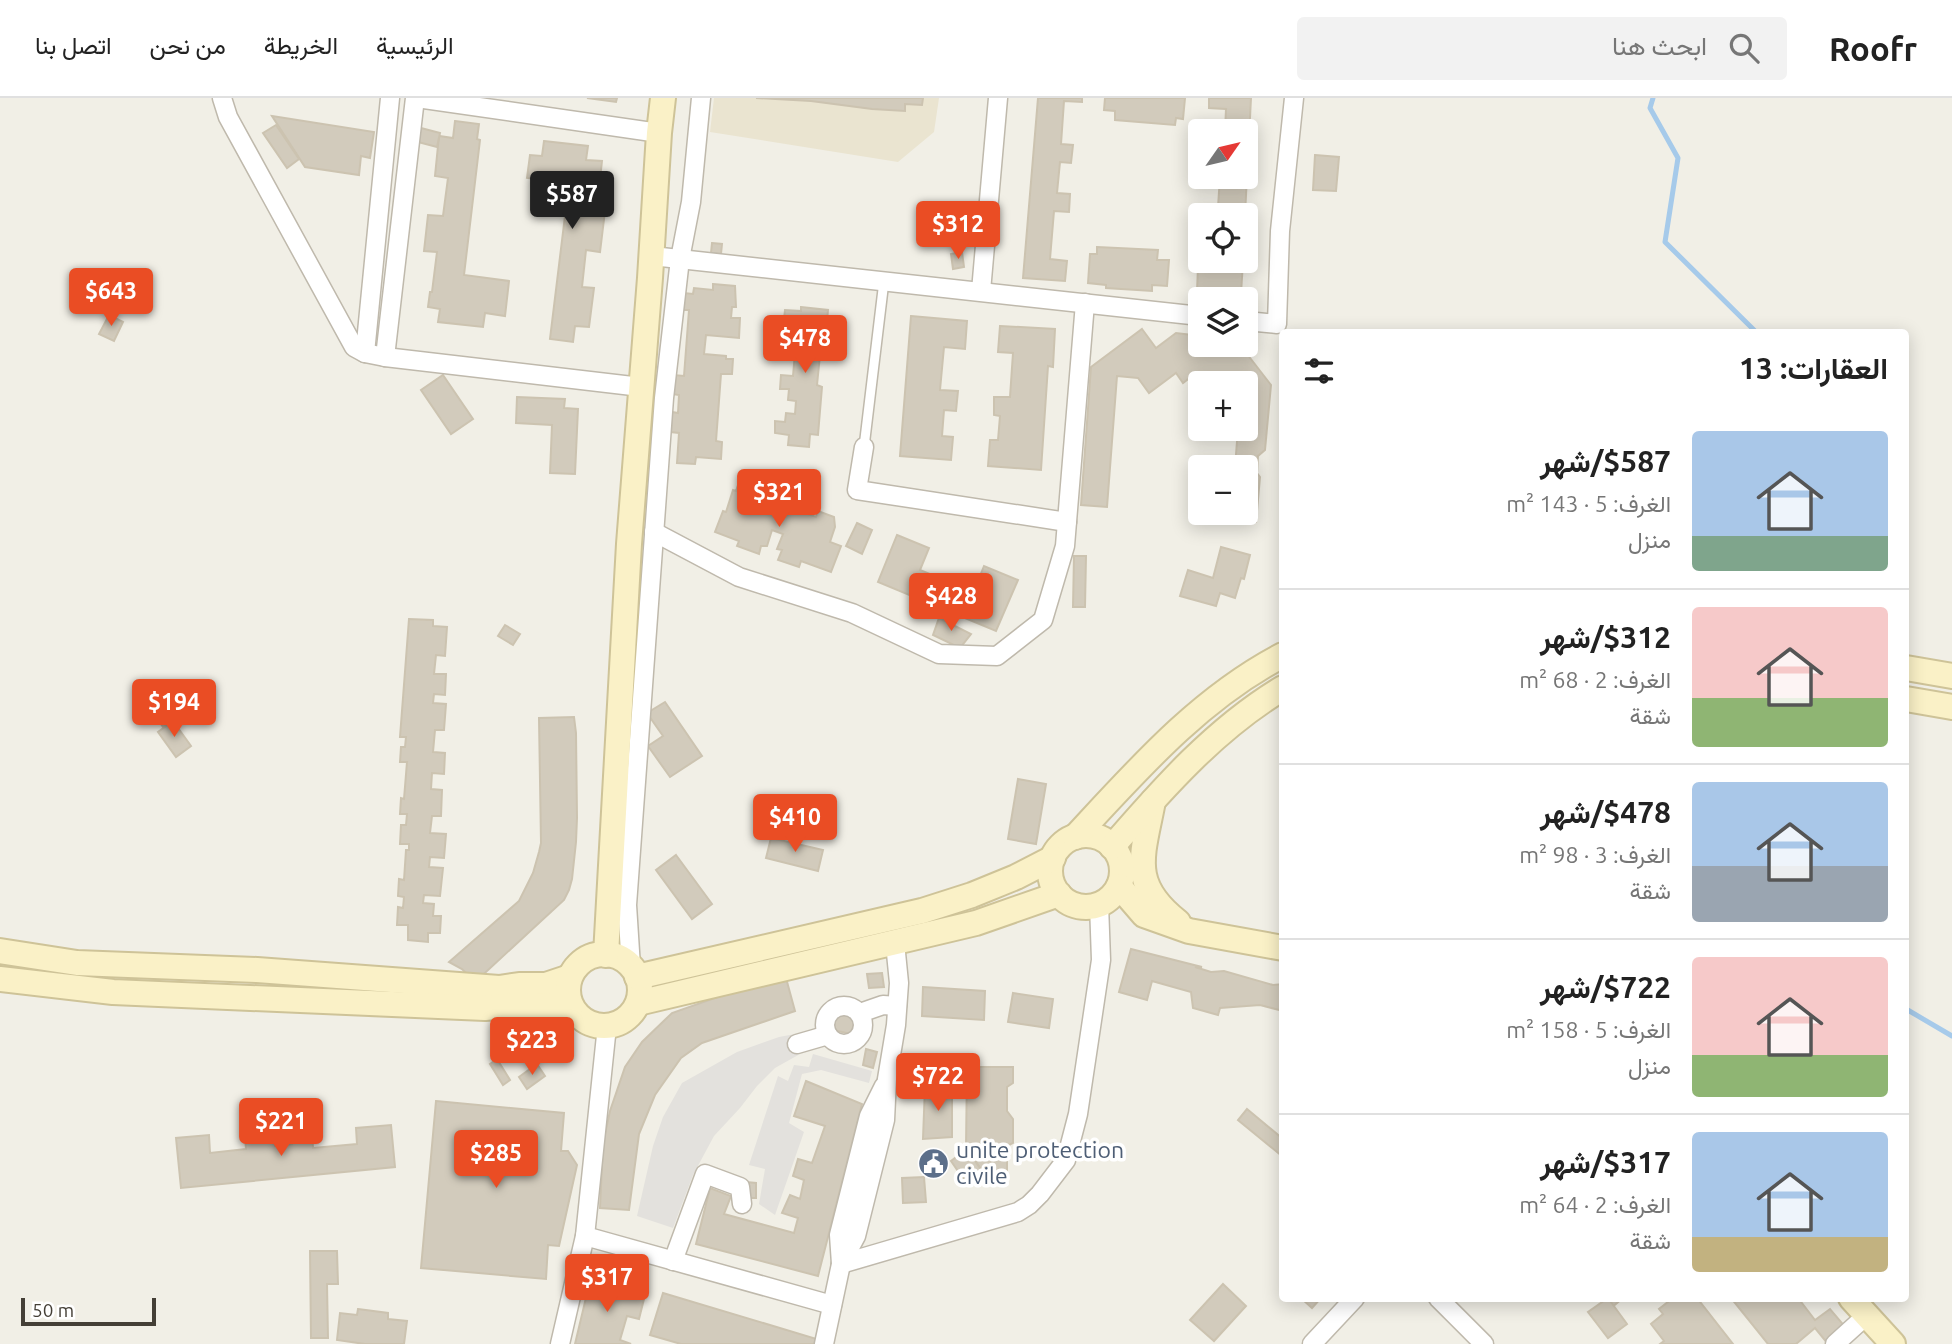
<!DOCTYPE html>
<html lang="ar">
<head>
<meta charset="utf-8">
<style>
	:root { --surface:#fff; --page:#f2f2f2; --text:#222; --muted:#767676; --line:#e0e0e0; --accent:#ea4d24 }
	body { margin:0; font-family:Ubuntu,Vazirmatn,sans-serif; background:var(--page); color:var(--text); direction:rtl; height:100vh; display:flex; flex-direction:column; font-size:26px; white-space:nowrap }
	* { box-sizing:border-box; margin:0 }
	p { font-size:23px; color:var(--muted) }
	.icon { flex:none; width:38px; height:38px; fill:none; stroke:currentColor; stroke-width:2; stroke-linecap:round; stroke-linejoin:round }
	.map { position:relative; flex:1; overflow:hidden; direction:ltr }
	.details { position:absolute; left:1279px; top:231px; width:630px; height:973px; display:flex; flex-direction:column; background:var(--surface); border-radius:7px; box-shadow:0 4px 18px #0003; direction:rtl }
	.details>* { flex:none }
	.needle { width:46px; rotate:56deg }
	.controls { position:absolute; left:1188px; top:21px; display:grid; gap:14px }
	.controls a { display:grid; place-items:center; width:70px; height:70px; border-radius:7px; background:var(--surface); box-shadow:0 4px 18px #0003; font-size:35px }
	.scale { position:absolute; left:21px; bottom:18px; width:135px; box-sizing:border-box; padding-left:7px; border:4px solid #443f36; border-top:0; font-size:19px; line-height:24px; white-space:nowrap; color:#443f36; -webkit-text-stroke:5px #fff; paint-order:stroke }
	.price { position:absolute; translate:-50% -60px; padding:0 16px; border-radius:7px; background:var(--accent); color:#fff; font-size:23px; line-height:46px; filter:drop-shadow(0 2px 4px #0008) }
	.price::after { content:''; position:absolute; left:50%; top:42px; width:21px; height:16px; margin-left:-10px; background:inherit; clip-path:polygon(0 0,100% 0,50% 100%) }
	.price.current { background:#222; color:#fff }
	ul { padding:0; list-style:none }
	li { display:flex; align-items:center; gap:21px; height:175px; padding:0 21px }
	li+li { border-top:2px solid var(--line) }
	li span { display:grid; place-items:center; flex:none; width:196px; height:140px; border-radius:7px; color:#555 }
	li>.icon { margin-inline-start:auto }
	span .icon { width:84px; height:84px; fill:#fffc; stroke-width:1 }
	li b { font-size:30px }
	h2 { display:flex; justify-content:space-between; align-items:center; height:84px; padding:0 21px; font-size:30px }
	header { display:flex; align-items:center; gap:42px; box-sizing:border-box; height:98px; padding:0 35px; background:var(--surface); border-bottom:2px solid var(--line) }
	header strong { font-size:33px }
	nav { display:flex; gap:38px; margin-inline-start:auto; font-size:24px }
	.search { width:490px; height:63px; background:var(--page); display:flex; align-items:center; gap:18px; box-sizing:border-box; padding:0 24px; border-radius:7px; color:var(--muted); font-size:26px }
	.map>svg:first-child { display:block }
	.education { fill:#eae4d0 }
	.parking { fill:#e3e1dd }
	.lines { fill:none; stroke-linecap:round; stroke-linejoin:round }
	.stream { stroke:#a6caea; stroke-width:5 }
	.building { fill:#d2cbbc; stroke:#ccc3b0; stroke-width:2 }
	.lane-casing { stroke:#bfb9ac; stroke-width:12 }
	.street-casing { stroke:#bfb9ac; stroke-width:21 }
	.secondary-casing { stroke:#cec398; stroke-width:28 }
	.lane { stroke:#fff; stroke-width:9 }
	.street { stroke:#fff; stroke-width:18 }
	.secondary { stroke:#faf1c7; stroke-width:24 }
	.labels { text-anchor:middle; stroke-width:7; stroke-linejoin:round; paint-order:stroke }
	.service-label { font-size:23px; fill:#4e5e75; stroke:#fff; text-anchor:start }
</style>
</head>
<body>
<header>
<strong>Roofr</strong>
<div class="search"><svg class="icon" aria-label="search" viewBox="0 0 24 24"><circle cx="10" cy="10" r="6"/><path d="M15 15l6 6"/></svg>ابحث هنا</div>
<nav><a>الرئيسية</a><a>الخريطة</a><a>من نحن</a><a>اتصل بنا</a></nav>
</header>
<div class="map">
<svg width="1952" height="1246" viewBox="0 0 1952 1246">
	<rect width="100%" height="100%" fill="#f1efe6"/>
	<polygon class="education" points="714,0 939,0 934,34 898,64 710,34"/>
	<g class="parking">
		<polygon points="795,936 800,956 775,970 757,988 740,1010 714,1038 693,1077 673,1130 637,1118 653,1048 663,1019 682,985 737,954 779,939"/>
		<polygon points="813,956 872,973 869,985 821,972 802,976 789,1025 804,1034 775,1117 759,1106 765,1071 749,1067 778,978 788,983 794,967 809,969"/>
	</g>
	<g class="lines">
		<g class="stream">
			<polyline points="1653,0 1650,10 1678,60 1665,144 1756,234"/>
			<polyline points="1906,911 1952,938"/>
		</g>
	</g>
	<g class="building">
		<polygon points="587,0 617,0 616,4"/>
		<polygon points="756,0 923,0 922,7 905,6 905,13 872,11 811,3"/>
		<polygon points="1038,0 1082,0 1082,4 1064,3 1061,46 1073,47 1071,65 1060,64 1057,95 1070,96 1069,114 1054,113 1050,161 1067,163 1065,183 1023,180"/>
		<polygon points="1105,0 1185,0 1183,21 1176,20 1175,27 1115,22 1115,13 1104,12"/>
		<polygon points="1209,0 1251,0 1245,117 1207,117 1207,108 1218,109 1220,79 1246,79 1246,33 1225,33 1226,11 1209,10"/>
		<polygon points="272,18 374,34 370,60 361,58 359,77 305,69"/>
		<polygon points="455,23 479,26 477,41 480,42 464,177 509,183 505,218 485,215 483,229 438,224 440,211 428,209 430,194 432,194 437,154 424,153 428,117 443,118 448,80 435,78 439,38 453,40"/>
		<polygon points="276,27 299,61 287,70 263,35"/>
		<polygon points="421,30 440,35 437,49 418,44"/>
		<polygon points="544,43 588,48 586,62 602,63 600,81 597,80 593,112 605,113 600,154 586,152 582,189 594,190 589,229 575,228 573,244 550,241 569,85 527,80 530,57 542,58"/>
		<polygon points="1315,57 1339,59 1336,93 1313,92"/>
		<polygon points="712,145 722,146 721,156 711,155"/>
		<polygon points="1097,149 1158,152 1157,162 1169,162 1167,188 1152,187 1152,193 1106,190 1106,187 1088,185 1090,156 1097,156"/>
		<polygon points="962,154 964,169 953,171 951,156"/>
		<polygon points="1217,163 1243,163 1241,196 1197,193 1198,169 1216,170"/>
		<polygon points="713,186 735,188 736,209 732,209 731,220 740,220 739,240 706,237 704,256 726,258 726,261 733,261 732,276 721,276 716,343 722,344 721,361 696,359 695,366 677,365 679,335 671,334 672,314 678,315 679,297 672,296 674,277 684,278 689,212 682,212 684,195 693,196 694,190 713,192"/>
		<polygon points="801,209 828,212 826,234 833,235 832,248 821,247 817,287 822,289 818,337 810,336 809,349 788,347 789,337 775,335 775,323 785,324 786,315 795,316 796,303 788,302 789,291 780,291 781,277 793,278 797,231 783,230 785,212 801,213"/>
		<polygon points="109,217 123,224 114,243 99,236"/>
		<polygon points="911,218 967,223 965,251 944,249 940,292 958,293 956,313 944,312 942,338 953,339 951,362 900,358"/>
		<polygon points="1000,228 1055,231 1053,269 1048,268 1041,372 988,368 990,342 998,342 1000,318 994,317 994,299 1010,299 1013,255 998,254"/>
		<polygon points="1142,231 1156,250 1176,235 1200,238 1200,247 1207,247 1215,257 1229,247 1240,247 1271,287 1265,352 1258,358 1257,375 1260,379 1256,424 1231,422 1232,415 1246,415 1246,369 1235,369 1238,331 1246,331 1246,285 1204,285 1196,275 1183,285 1176,275 1149,295 1138,280 1117,278 1107,409 1081,407 1091,269"/>
		<polygon points="443,277 473,321 451,336 421,292"/>
		<polygon points="517,299 565,301 564,310 578,311 575,376 550,375 552,327 516,325"/>
		<polygon points="739,384 762,393 760,398 816,419 818,413 834,419 835,429 830,444 841,448 831,474 801,463 799,469 778,462 782,452 777,451 783,436 772,432 767,448 761,448 759,456 737,448 739,443 715,434 723,413 726,414 733,392 736,393"/>
		<polygon points="857,425 872,432 862,456 846,448"/>
		<polygon points="897,437 929,450 920,472 956,487 959,481 976,488 984,468 1018,482 996,533 878,484"/>
		<polygon points="1221,449 1250,457 1244,481 1241,480 1235,500 1220,495 1216,508 1180,498 1188,472 1213,480"/>
		<polygon points="1074,458 1086,458 1085,509 1073,509"/>
		<polygon points="939,520 971,536 960,550 933,537"/>
		<polygon points="409,521 433,522 433,528 447,529 445,558 436,557 434,576 446,576 445,597 434,596 433,605 446,606 444,632 435,632 433,654 445,655 444,676 432,675 431,691 442,692 441,718 432,718 430,735 446,736 444,760 430,759 429,769 443,770 440,798 424,797 423,805 434,806 433,818 441,818 440,835 428,835 428,844 408,842 408,827 397,827 398,809 403,810 404,799 398,798 399,781 404,782 406,752 409,752 409,746 400,746 401,727 406,727 407,716 400,716 401,700 404,701 407,664 400,664 401,649 405,649 406,639 400,639"/>
		<polygon points="505,527 520,536 513,547 498,538"/>
		<polygon points="665,604 702,658 670,679 648,648 663,638 647,615"/>
		<polygon points="163,611 171,623 163,629 155,617"/>
		<polygon points="574,619 576,635 577,720 576,744 572,781 569,792 564,802 475,884 462,871 449,864 519,803 533,775 539,754 541,745 539,620"/>
		<polygon points="173,623 191,648 176,659 158,634"/>
		<polygon points="1018,681 1046,686 1036,746 1008,741"/>
		<polygon points="771,740 823,752 818,773 766,760"/>
		<polygon points="676,757 712,806 692,821 656,772"/>
		<polygon points="1131,851 1202,869 1195,869 1211,874 1224,873 1273,887 1283,886 1283,913 1260,907 1220,910 1218,917 1193,910 1191,894 1152,883 1147,902 1119,894"/>
		<polygon points="882,875 884,889 869,890 867,876"/>
		<polygon points="786,880 795,913 702,945 681,960 655,997 639,1036 629,1112 600,1110 603,1045 610,1013 625,969 642,944 672,915 746,889"/>
		<polygon points="923,889 985,893 984,922 922,918"/>
		<polygon points="1013,895 1053,901 1049,930 1008,924"/>
		<polygon points="837,914 856,920 851,936 833,932"/>
		<polygon points="866,951 877,954 873,970 863,967"/>
		<polygon points="497,961 510,982 503,987 490,966"/>
		<polygon points="537,966 545,978 527,991 519,979"/>
		<polygon points="967,969 1013,969 1013,985 1007,989 1007,1013 1013,1021 1013,1045 1007,1048 1007,1085 991,1085 966,1050"/>
		<polygon points="806,983 862,1006 818,1178 696,1146 710,1090 731,1098 724,1116 794,1135 798,1120 782,1115 790,1097 800,1101 804,1082 793,1078 798,1061 812,1065 825,1028 794,1018"/>
		<polygon points="925,988 952,990 952,1039 923,1041"/>
		<polygon points="436,1003 564,1015 561,1053 568,1053 577,1067 559,1148 548,1147 546,1181 421,1170"/>
		<polygon points="1247,1011 1283,1041 1283,1059 1238,1022"/>
		<polygon points="391,1027 395,1069 181,1090 176,1040 209,1037 210,1055 246,1051 245,1039 274,1036 275,1048 292,1046 291,1036 312,1034 313,1050 357,1046 356,1030"/>
		<polygon points="967,1051 988,1082 981,1086 974,1076 964,1082 951,1063"/>
		<polygon points="924,1079 926,1104 903,1105 902,1080"/>
		<polygon points="746,1084 756,1085 756,1100 746,1100"/>
		<polygon points="310,1153 337,1153 338,1186 327,1186 328,1240 311,1240"/>
		<polygon points="590,1183 645,1197 639,1221 627,1218 620,1242 631,1246 575,1246"/>
		<polygon points="1223,1186 1246,1208 1214,1243 1190,1222"/>
		<polygon points="663,1195 820,1242 818,1246 681,1246 650,1237"/>
		<polygon points="1301,1200 1321,1200 1312,1210"/>
		<polygon points="1603,1200 1623,1200 1611,1210"/>
		<polygon points="1608,1200 1627,1226 1608,1240 1588,1214"/>
		<polygon points="1673,1200 1697,1200 1733,1246 1660,1246 1664,1243 1651,1226 1663,1216 1659,1211"/>
		<polygon points="1731,1200 1798,1200 1815,1222 1830,1211 1847,1231 1828,1246 1815,1230 1796,1246 1768,1246"/>
		<polygon points="358,1211 388,1215 388,1221 407,1223 404,1246 365,1246 337,1242 340,1215 357,1217"/>
	</g>
	<g class="lines">
		<defs>
			<polyline id="lane" points="864,349 884,183"/>
			<g id="street">
				<polyline points="222,0 228,19 354,249 365,255 385,259 641,289"/>
				<polyline points="417,0 659,35"/>
				<polyline points="652,158 1200,218"/>
				<polyline points="981,193 998,0"/>
				<polyline points="1246,223 1277,226 1280,133 1294,0"/>
				<polyline points="365,255 390,0"/>
				<polyline points="385,259 415,0"/>
				<polyline points="864,349 857,392 1067,424"/>
				<polyline points="654,434 739,479 852,515 939,556 997,558 1043,522 1065,448 1085,205"/>
				<polyline points="631,869 627,807 664,300 680,161 691,104 701,0"/>
				<circle cx="844" cy="927" r="19"/>
				<polyline points="860,915 883,907 897,908"/>
				<polyline points="797,946 828,937"/>
				<polyline points="585,1138 832,1207"/>
				<polyline points="673,1163 705,1076 740,1089 742,1106"/>
				<polyline points="841,1166 1018,1114 1029,1107 1040,1096 1066,1062 1078,1016 1101,862 1099,806"/>
				<polyline points="841,1166 839,1137 869,1018 884,988"/>
				<polyline points="1438,1200 1484,1246"/>
				<polyline points="560,1246 585,1138 607,928"/>
				<polyline points="824,1246 841,1166 856,1138 885,1022 887,981 896,927 899,885 895,845"/>
				<polyline points="1312,1246 1355,1200"/>
				<polyline points="1835,1246 1867,1217"/>
			</g>
			<g id="secondary">
				<polyline points="1906,570 1952,578"/>
				<polyline points="1906,601 1952,609"/>
				<path d="M1153,703C1143,757 1128,785 1178,824"/>
				<circle cx="1086" cy="773" r="36"/>
				<path d="M1075,739C1138,671 1200,600 1283,557"/>
				<path d="M1112,749C1163,690 1216,630 1283,590"/>
				<polyline points="1119,788 1144,817 1189,833 1283,850"/>
				<polyline points="0,853 77,865 257,872 499,890 519,887 546,887 570,879"/>
				<circle cx="604" cy="892" r="36"/>
				<polyline points="606,857 629,446 650,180 659,35 663,0"/>
				<polyline points="637,879 922,813 972,797 1016,779 1053,760"/>
				<polyline points="0,881 113,894 485,910 516,907 571,908"/>
				<polyline points="638,905 976,825 1059,796"/>
				<polyline points="1851,1200 1893,1246"/>
			</g>
		</defs>
		<use href="#lane" class="lane-casing"/>
		<use href="#street" class="street-casing"/>
		<use href="#secondary" class="secondary-casing"/>
		<use href="#lane" class="lane"/>
		<use href="#street" class="street"/>
		<use href="#secondary" class="secondary"/>
	</g>
	<defs>
		<symbol id="civic-disc" viewBox="-11 -11 22 22"><circle r="9.5" fill="#5c6f8a" stroke="#fff"/><path d="M-.6-6.5H3V-4.5H.6V-3L4-1V1h2V6H-6V1h2V-1L-.6-3ZM-1.2 2.5V6h2.4V2.5Z" fill="#fff"/></symbol>
	</defs>
	<g fill-rule="evenodd">
		<use href="#civic-disc" x="916" y="1048" width="35" height="35"/>
	</g>
	<g class="labels">
		<g class="service-label">
			<text x="956" y="1060">unite protection<tspan x="956" dy="26">civile</tspan></text>
		</g>
	</g>
</svg>
<div class="controls">
<a><svg class="needle" viewBox="-14 -14 28 28"><path d="M0-13l5 13h-10z" fill="#e53935"/><path d="M0 13l5-13h-10z" fill="#767676"/></svg></a>
<a><svg class="icon" aria-label="locate" viewBox="0 0 24 24"><circle cx="12" cy="12" r="6"/><path d="M12 2v4M12 18v4M2 12h4M18 12h4"/></svg></a>
<a><svg class="icon" aria-label="layers" viewBox="0 0 24 24"><path d="M12 4l9 5-9 5-9-5zM3 14l9 5 9-5"/></svg></a>
<a>+</a>
<a>−</a>
</div>
<div class="scale">50 m</div>
<b class="price current" style="left:572px;top:133px">$587</b>
<b class="price" style="left:958px;top:163px">$312</b>
<b class="price" style="left:111px;top:230px">$643</b>
<b class="price" style="left:805px;top:277px">$478</b>
<b class="price" style="left:779px;top:431px">$321</b>
<b class="price" style="left:951px;top:535px">$428</b>
<b class="price" style="left:174px;top:641px">$194</b>
<b class="price" style="left:795px;top:756px">$410</b>
<b class="price" style="left:532px;top:979px">$223</b>
<b class="price" style="left:938px;top:1015px">$722</b>
<b class="price" style="left:281px;top:1060px">$221</b>
<b class="price" style="left:496px;top:1092px">$285</b>
<b class="price" style="left:607px;top:1216px">$317</b>
<section class="details">
<h2>العقارات: 13<svg class="icon" aria-label="filters" viewBox="0 0 24 24"><path d="M4 7h16M4 17h16"/><circle cx="9" cy="7" r="2"/><circle cx="15" cy="17" r="2"/></svg></h2>
<ul>
<li><span style="background:linear-gradient(#a9c7e8 75%,#7fa58c 0)"><svg class="icon" aria-label="home" viewBox="0 0 24 24"><path d="M3 11l9-7 9 7M6 9v11h12V9"/></svg></span><div><b>$587/شهر</b><p>الغرف: 5 · 143 m²</p><p>منزل</p></div></li>
<li><span style="background:linear-gradient(#f6c9c9 65%,#8fb573 0)"><svg class="icon" aria-label="home" viewBox="0 0 24 24"><path d="M3 11l9-7 9 7M6 9v11h12V9"/></svg></span><div><b>$312/شهر</b><p>الغرف: 2 · 68 m²</p><p>شقة</p></div></li>
<li><span style="background:linear-gradient(#a9c7e8 60%,#9aa5b1 0)"><svg class="icon" aria-label="home" viewBox="0 0 24 24"><path d="M3 11l9-7 9 7M6 9v11h12V9"/></svg></span><div><b>$478/شهر</b><p>الغرف: 3 · 98 m²</p><p>شقة</p></div></li>
<li><span style="background:linear-gradient(#f6c9c9 70%,#8fb573 0)"><svg class="icon" aria-label="home" viewBox="0 0 24 24"><path d="M3 11l9-7 9 7M6 9v11h12V9"/></svg></span><div><b>$722/شهر</b><p>الغرف: 5 · 158 m²</p><p>منزل</p></div></li>
<li><span style="background:linear-gradient(#a9c7e8 75%,#c2b280 0)"><svg class="icon" aria-label="home" viewBox="0 0 24 24"><path d="M3 11l9-7 9 7M6 9v11h12V9"/></svg></span><div><b>$317/شهر</b><p>الغرف: 2 · 64 m²</p><p>شقة</p></div></li>
</ul>
</section>
</div>
</body>
</html>
